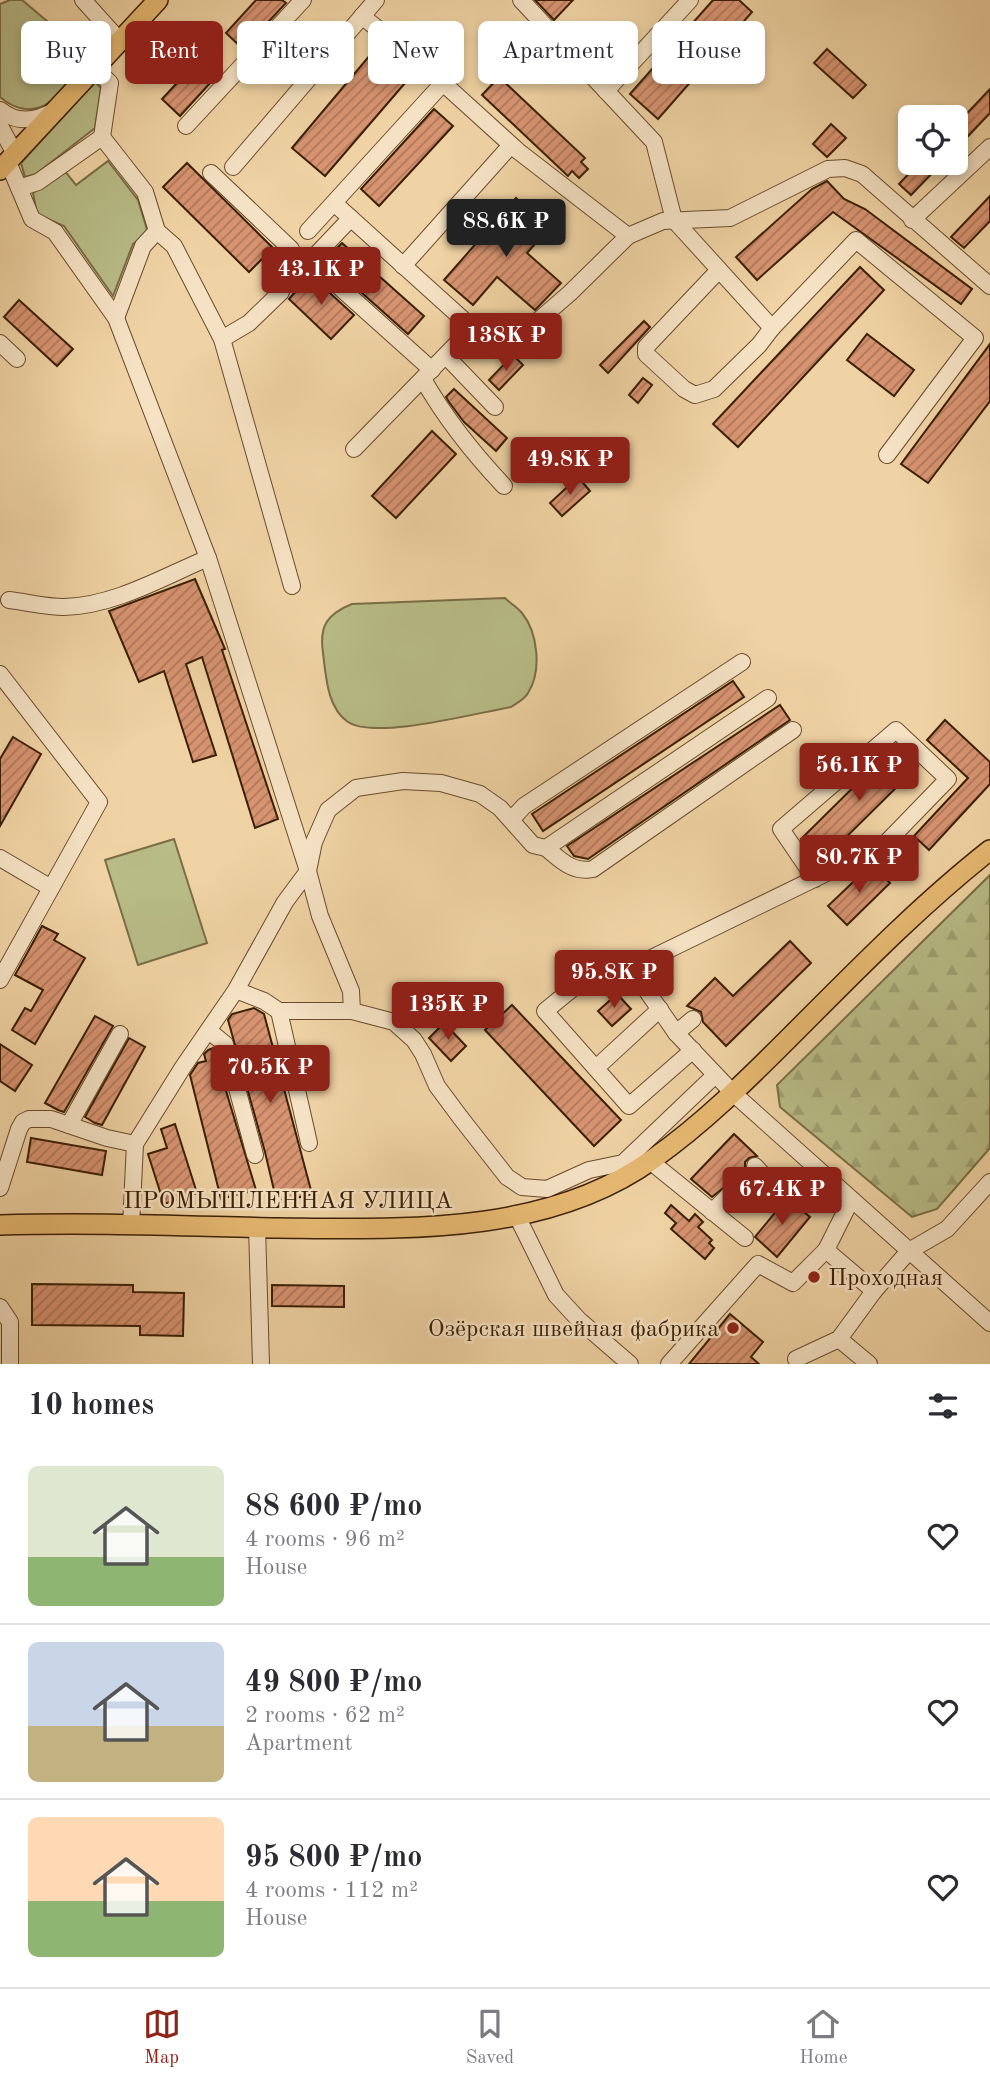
<!DOCTYPE html>
<html lang="en">
<head>
<meta charset="utf-8">
<style>
	:root { --surface:#fff; --page:#f2f2f3; --text:#2b2b33; --muted:#7c7c81; --line:#e1e1e2; --accent:#8f2418 }
	body { margin:0; font-family:"Old Standard TT",serif; background:var(--page); color:var(--text); height:100vh; display:flex; flex-direction:column; font-size:26px; white-space:nowrap }
	* { box-sizing:border-box; margin:0 }
	p { font-size:23px; color:var(--muted) }
	.icon { flex:none; width:38px; height:38px; fill:none; stroke:currentColor; stroke-width:2; stroke-linecap:round; stroke-linejoin:round }
	.map { position:relative; height:1364px; overflow:hidden }
	.panel { display:flex; flex-direction:column; background:var(--surface); flex:1 }
	.panel>* { flex:none }
	.top-card { position:absolute; left:21px; top:21px; width:948px; height:63px; display:flex; gap:14px }
	.controls { position:absolute; left:898px; top:105px; display:grid; gap:14px }
	.controls a { display:grid; place-items:center; width:70px; height:70px; border-radius:10px; background:var(--surface); box-shadow:0 4px 10px #0003; font-size:35px }
	.price { position:absolute; translate:-50% -60px; padding:0 16px; border-radius:7px; background:var(--accent); color:#fff; font-size:23px; line-height:46px; filter:drop-shadow(0 2px 4px #0008) }
	.price::after { content:''; position:absolute; left:50%; top:42px; width:21px; height:16px; margin-left:-10px; background:inherit; clip-path:polygon(0 0,100% 0,50% 100%) }
	.price.selected { background:#222; color:#fff }
	ul { padding:0; list-style:none }
	li { display:flex; align-items:center; gap:21px; height:175px; padding:0 28px }
	li+li { border-top:2px solid var(--line) }
	li span { display:grid; place-items:center; flex:none; width:196px; height:140px; border-radius:10px; color:#555 }
	li>.icon { margin-inline-start:auto }
	span .icon { width:84px; height:84px; fill:#fffc; stroke-width:1 }
	li b { font-size:30px }
	h2 { display:flex; justify-content:space-between; align-items:center; height:84px; padding:0 28px; font-size:30px }
	.pill { padding:0 24px; border-radius:10px; background:var(--surface); box-shadow:0 4px 10px #0003; font-size:24px; line-height:63px }
	.pill.selected { background:var(--accent); color:#fff }
	.tab-bar { display:flex; justify-content:space-around; align-items:center; height:98px; border-top:2px solid var(--line); background:var(--surface); font-size:19px; color:var(--muted) }
	.tab-bar a { display:grid; justify-items:center; gap:4px }
	.tab-bar .selected { color:var(--accent) }
	.map>svg:first-child { display:block }
	.grass { fill:#b8bc87; stroke:#796e46; stroke-width:2 }
	.forest { fill:url(#forest-firs); stroke:#796e46; stroke-width:2 }
	.building { fill:url(#building-hatch); stroke:#3a1f04; stroke-width:2 }
	.lines { fill:none; stroke-linecap:round; stroke-linejoin:round }
	.minor-casing { stroke:#684c2c; stroke-width:18 }
	.major-casing { stroke:#3a1f04; stroke-width:22 }
	.minor { stroke:#f5e2c4; stroke-width:16 }
	.major { stroke:#e8ba72; stroke-width:19 }
	.poi-dot { fill:#8f2418; stroke:#f5e2c4; stroke-width:2.5 }
	.labels { text-anchor:middle; stroke-width:5; stroke-linejoin:round; paint-order:stroke }
	.street-label { font-size:24px; fill:#3a1f04; stroke:#f5e2c4 }
	.poi-label { font-size:24px; fill:#3a1f04; stroke:#f5e2c4; text-anchor:start }
</style>
</head>
<body>
<div class="map">
<svg width="990" height="1364" viewBox="0 0 990 1364">
	<defs>
		<pattern id="forest-firs" width="22" height="20" patternUnits="userSpaceOnUse" patternTransform="scale(1.75)"><rect width="22" height="20" fill="#b8bc87"/><path d="M5 1l3.5 6h-7zM16 11l3.5 6h-7z" fill="#9fa173"/></pattern>
		<pattern id="building-hatch" width="6" height="6" patternUnits="userSpaceOnUse" patternTransform="scale(1.75)"><rect width="6" height="6" fill="#d89471"/><path d="M-1 1l2-2M0 6l6-6M5 7l2-2" fill="none" stroke="#b0785b"/></pattern>
	</defs>
	<rect width="100%" height="100%" fill="#f0d3a4"/>
	<filter id="stains"><feTurbulence type="fractalNoise" baseFrequency=".00286" numOctaves="4"/><feColorMatrix values="0 0 0 0 .2 0 0 0 0 .09 0 0 0 0 .02 0 0 0 .5 -.17"/></filter>
	<radialGradient id="worn" r=".72"><stop offset=".6" stop-color="#630" stop-opacity="0"/><stop offset="1" stop-color="#630" stop-opacity=".3"/></radialGradient>
	<g class="grass">
		<path d="M10,0H22L60,32L104,35L109,39L52,100C36,114 16,111 0,97V4Z"/>
		<polygon points="95,82 101,88 95,128 36,174 25,177 21,163"/>
		<polygon points="108,161 138,200 148,233 133,244 113,296 64,226 37,214 33,193 64,170 76,185"/>
		<path d="M505,598C510,603 517,607 522,613C538,633 542,671 528,693C525,699 517,703 511,707C476,713 375,740 348,722C327,708 326,676 323,653C319,626 327,614 352,604Z"/>
		<polygon points="174,839 207,943 138,965 105,860"/>
	</g>
	<polygon class="forest" points="990,875 990,1148 937,1209 912,1217 780,1107 777,1085"/>
	<g class="building">
		<polygon points="256,0 282,0 286,3 243,49 226,33"/>
		<polygon points="535,0 573,0 554,20"/>
		<polygon points="713,0 739,0 752,12 658,119 630,94"/>
		<polygon points="827,49 866,85 853,98 814,63"/>
		<polygon points="204,54 222,70 180,116 162,99"/>
		<polygon points="371,54 405,83 325,176 292,148"/>
		<polygon points="499,77 585,158 581,162 588,169 579,178 572,171 568,176 482,95"/>
		<polygon points="990,89 990,113 956,149 956,125"/>
		<polygon points="434,109 453,126 379,206 361,189"/>
		<polygon points="831,124 846,138 827,157 813,144"/>
		<polygon points="187,163 273,248 249,272 163,187"/>
		<polygon points="919,163 942,163 911,195 899,184"/>
		<polygon points="827,181 844,199 865,209 972,289 961,304 833,212 757,280 736,257 812,189"/>
		<polygon points="990,196 990,221 964,248 951,237"/>
		<polygon points="516,198 550,227 527,253 561,283 535,310 497,277 473,305 444,280"/>
		<polygon points="342,243 424,316 408,334 325,260"/>
		<polygon points="860,267 884,290 738,447 713,424"/>
		<polygon points="310,275 354,315 331,339 289,299"/>
		<polygon points="19,300 73,349 57,366 4,317"/>
		<polygon points="644,321 650,327 608,373 600,365"/>
		<polygon points="867,334 914,370 894,396 847,360"/>
		<polygon points="990,344 990,401 928,483 901,464"/>
		<polygon points="513,355 523,365 499,390 489,380"/>
		<polygon points="643,378 652,385 638,403 629,395"/>
		<polygon points="454,389 507,438 496,451 464,422 449,402 446,397"/>
		<polygon points="432,431 456,454 396,518 372,496"/>
		<polygon points="578,477 590,491 562,516 550,503"/>
		<polygon points="195,579 225,649 222,650 278,819 255,828 202,657 186,664 216,755 193,762 164,671 139,682 109,611"/>
		<polygon points="733,681 744,697 543,831 532,814"/>
		<polygon points="780,705 790,720 588,859 574,856 567,846"/>
		<polygon points="945,720 990,762 990,784 929,850 914,836 968,778 927,740"/>
		<polygon points="13,737 41,754 0,826 0,759"/>
		<polygon points="896,745 918,766 822,861 801,839"/>
		<polygon points="872,864 890,883 847,925 828,906"/>
		<polygon points="42,926 58,934 54,940 85,958 35,1044 12,1030 25,1008 31,1011 43,990 15,975"/>
		<polygon points="790,941 811,963 726,1046 703,1022 701,1012 687,1006 715,978 733,996"/>
		<polygon points="617,994 631,1009 612,1026 598,1011"/>
		<polygon points="512,1005 621,1120 594,1146 485,1030"/>
		<polygon points="254,1008 264,1014 312,1194 277,1203 265,1152 228,1020 232,1014"/>
		<polygon points="95,1016 113,1026 64,1112 58,1110 45,1103"/>
		<polygon points="444,1023 466,1046 451,1061 429,1038"/>
		<polygon points="129,1038 145,1047 102,1125 95,1123 85,1117"/>
		<polygon points="0,1044 32,1065 15,1091 0,1081"/>
		<polygon points="213,1048 256,1190 221,1199 190,1075 198,1063 206,1061 204,1054 208,1050"/>
		<polygon points="175,1124 197,1193 164,1204 148,1154 167,1148 161,1129"/>
		<polygon points="734,1134 757,1156 749,1158 745,1162 745,1169 750,1176 739,1188 731,1182 712,1197 691,1179"/>
		<polygon points="31,1138 106,1151 102,1175 27,1162"/>
		<polygon points="787,1198 810,1217 777,1257 755,1237"/>
		<polygon points="671,1205 689,1221 695,1214 703,1222 698,1227 712,1240 709,1243 714,1248 705,1259 671,1229 676,1223 665,1213"/>
		<polygon points="32,1284 133,1285 133,1292 184,1293 183,1336 140,1335 140,1326 32,1325"/>
		<polygon points="272,1285 344,1286 344,1307 272,1306"/>
		<polygon points="730,1314 763,1342 751,1357 759,1364 689,1364"/>
	</g>
	<g class="lines">
		<defs>
			<g id="minor">
				<polyline points="83,0 120,41"/>
				<polyline points="521,0 654,142 674,220 772,328 856,240 975,338 887,455"/>
				<polyline points="362,16 443,83 518,151 628,236 663,221 730,218 828,169 845,168 862,174 990,286"/>
				<polyline points="95,68 110,83 102,137 145,192 157,231 174,246 222,339 292,586"/>
				<polyline points="606,91 690,0"/>
				<path d="M0,110C17,124 35,121 54,111"/>
				<polyline points="0,126 15,154"/>
				<polyline points="186,126 303,0"/>
				<polyline points="8,162 32,219 55,232 116,318 208,558 308,871 320,916 351,991 352,1011"/>
				<polyline points="233,167 376,0"/>
				<polyline points="211,173 291,249 281,292 249,323 222,339"/>
				<polyline points="19,188 38,182 102,137"/>
				<polyline points="334,203 478,333 525,332 570,293 628,236"/>
				<polyline points="351,218 313,258 316,266 432,370"/>
				<polyline points="912,220 990,147"/>
				<polyline points="308,231 443,83"/>
				<polyline points="403,266 511,145"/>
				<polyline points="719,270 646,347 646,354 684,389 695,395 714,389 759,345 772,328"/>
				<polyline points="116,318 143,246 157,231"/>
				<polyline points="0,343 17,359"/>
				<polyline points="446,356 495,407"/>
				<path d="M423,379C445,418 473,453 504,486"/>
				<polyline points="354,449 472,328"/>
				<path d="M9,600C27,602 46,607 64,607C114,606 163,577 208,558"/>
				<polyline points="0,674 99,802 0,980"/>
				<polyline points="512,819 524,806 742,662"/>
				<path d="M546,848C561,860 572,873 593,869L793,730"/>
				<polyline points="0,858 51,888"/>
				<polyline points="631,968 676,1033 733,1093 990,1323"/>
				<polyline points="236,990 264,1001 279,1011 352,1011 394,1022 414,1040 423,1054 437,1086 460,1117 507,1177 522,1187 547,1189 589,1170 623,1163 711,1079"/>
				<polyline points="279,1011 309,1143"/>
				<polyline points="209,1031 225,1044 255,1155"/>
				<polyline points="676,1033 693,1019"/>
				<polyline points="693,1050 629,1106 545,1011 589,975 631,968 884,845 948,779 896,730 781,829 815,879"/>
				<polyline points="596,1068 660,1009"/>
				<polyline points="69,1125 120,1034"/>
				<polyline points="650,1161 745,1238"/>
				<polyline points="0,1188 19,1129 23,1122 29,1119 51,1119 107,1138 135,1144"/>
				<polyline points="851,1200 826,1250 874,1291 909,1251 947,1229 990,1182"/>
				<polyline points="712,1212 730,1194 740,1202 764,1176 755,1166"/>
				<polyline points="516,1214 556,1295 579,1320 630,1364"/>
				<polyline points="131,1226 135,1144 183,1067 236,990 285,902 308,871 314,842 328,810 356,788 403,781 441,783 480,794 500,808 533,845 546,848 768,698"/>
				<polyline points="257,1227 261,1364"/>
				<polyline points="0,1307 10,1322 10,1364"/>
				<polyline points="839,1339 869,1364"/>
				<polyline points="796,1359 839,1339 874,1291"/>
				<polyline points="669,1364 758,1264 793,1283 826,1250"/>
			</g>
			<g id="major">
				<polyline points="0,170 158,0"/>
				<path d="M0,1225C92,1222 185,1226 277,1228C402,1229 546,1236 653,1159C704,1123 748,1079 792,1035C856,971 919,906 990,850"/>
			</g>
		</defs>
		<use href="#minor" class="minor-casing"/>
		<use href="#major" class="major-casing"/>
		<use href="#minor" class="minor"/>
		<use href="#major" class="major"/>
	</g>
	<g class="poi-dot">
		<circle cx="814" cy="1277" r="7"/>
		<circle cx="733" cy="1328" r="7"/>
	</g>
	<g class="labels">
		<g class="street-label">
			<text x="288" y="1208">ПРОМЫШЛЕННАЯ УЛИЦА</text>
		</g>
		<g class="poi-label">
			<text x="828" y="1285">Проходная</text>
			<text x="719" y="1336" text-anchor="end">Озёрская швейная фабрика</text>
		</g>
	</g>
	<rect width="100%" height="100%" filter="url(#stains)"/>
	<rect width="100%" height="100%" fill="url(#worn)"/>
</svg>
<div class="controls">
<a><svg class="icon" aria-label="locate" viewBox="0 0 24 24"><circle cx="12" cy="12" r="6"/><path d="M12 2v4M12 18v4M2 12h4M18 12h4"/></svg></a>
</div>
<b class="price selected" style="left:506px;top:259px">88.6K ₽</b>
<b class="price" style="left:321px;top:307px">43.1K ₽</b>
<b class="price" style="left:506px;top:373px">138K ₽</b>
<b class="price" style="left:570px;top:497px">49.8K ₽</b>
<b class="price" style="left:859px;top:803px">56.1K ₽</b>
<b class="price" style="left:859px;top:895px">80.7K ₽</b>
<b class="price" style="left:614px;top:1010px">95.8K ₽</b>
<b class="price" style="left:448px;top:1042px">135K ₽</b>
<b class="price" style="left:270px;top:1105px">70.5K ₽</b>
<b class="price" style="left:782px;top:1227px">67.4K ₽</b>
<div class="top-card">
<a class="pill">Buy</a>
<a class="pill selected">Rent</a>
<a class="pill">Filters</a>
<a class="pill">New</a>
<a class="pill">Apartment</a>
<a class="pill">House</a>
</div>
</div>
<section class="panel">
<h2>10 homes<svg class="icon" aria-label="filters" viewBox="0 0 24 24"><path d="M4 7h16M4 17h16"/><circle cx="9" cy="7" r="2"/><circle cx="15" cy="17" r="2"/></svg></h2>
<ul>
<li><span style="background:linear-gradient(#dfe7d0 65%,#8fb573 0)"><svg class="icon" aria-label="home" viewBox="0 0 24 24"><path d="M3 11l9-7 9 7M6 9v11h12V9"/></svg></span><div><b>88 600 ₽/mo</b><p>4 rooms · 96 m²</p><p>House</p></div><svg class="icon" aria-label="heart" viewBox="0 0 24 24"><path d="M12 20l-8-8c-3-5 5-10 8-4 3-6 11-1 8 4z"/></svg></li>
<li><span style="background:linear-gradient(#c9d6e8 60%,#c2b280 0)"><svg class="icon" aria-label="home" viewBox="0 0 24 24"><path d="M3 11l9-7 9 7M6 9v11h12V9"/></svg></span><div><b>49 800 ₽/mo</b><p>2 rooms · 62 m²</p><p>Apartment</p></div><svg class="icon" aria-label="heart" viewBox="0 0 24 24"><path d="M12 20l-8-8c-3-5 5-10 8-4 3-6 11-1 8 4z"/></svg></li>
<li><span style="background:linear-gradient(#ffd9b3 60%,#8fb573 0)"><svg class="icon" aria-label="home" viewBox="0 0 24 24"><path d="M3 11l9-7 9 7M6 9v11h12V9"/></svg></span><div><b>95 800 ₽/mo</b><p>4 rooms · 112 m²</p><p>House</p></div><svg class="icon" aria-label="heart" viewBox="0 0 24 24"><path d="M12 20l-8-8c-3-5 5-10 8-4 3-6 11-1 8 4z"/></svg></li>
</ul>
</section>
<nav class="tab-bar">
<a class="selected"><svg class="icon" aria-label="map" viewBox="0 0 24 24"><path d="M3 6l6-2 6 2 6-2v14l-6 2-6-2-6 2zM9 4v14M15 6v14"/></svg>Map</a>
<a><svg class="icon" aria-label="saved" viewBox="0 0 24 24"><path d="M7 4h10v16l-5-4-5 4z"/></svg>Saved</a>
<a><svg class="icon" aria-label="home" viewBox="0 0 24 24"><path d="M3 11l9-7 9 7M6 9v11h12V9"/></svg>Home</a>
</nav>
</body>
</html>
